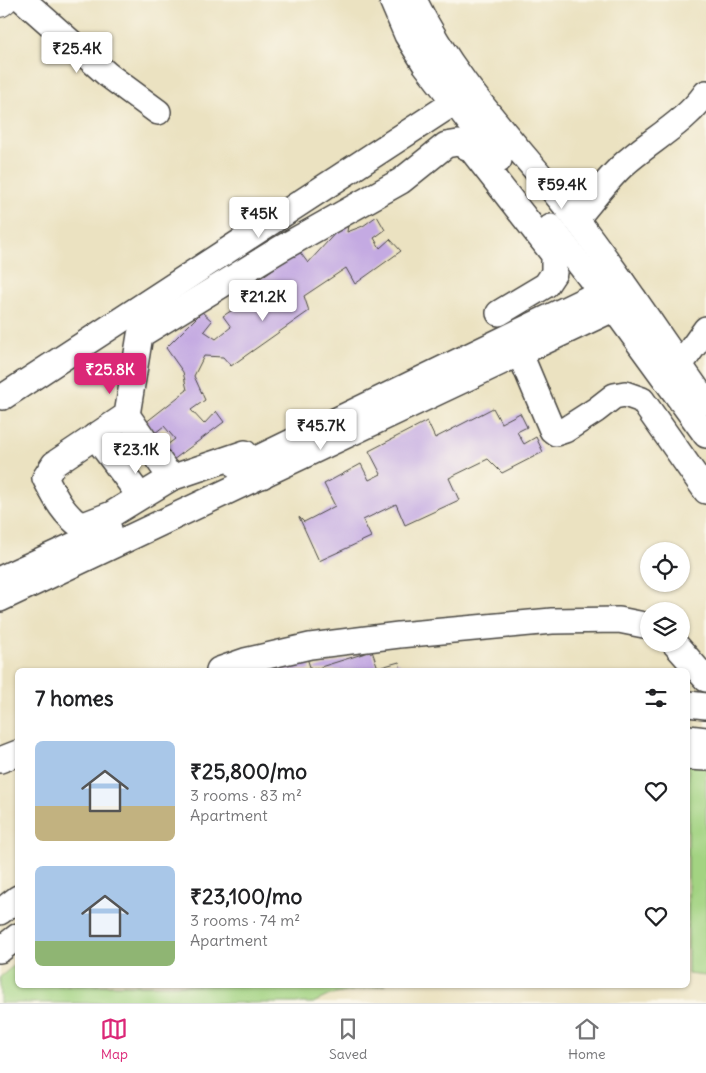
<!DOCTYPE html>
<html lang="en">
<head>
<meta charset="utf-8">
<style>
	:root { --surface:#fff; --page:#f2f2f2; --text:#202124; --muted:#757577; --line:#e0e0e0; --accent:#db2777 }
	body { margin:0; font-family:Delius,sans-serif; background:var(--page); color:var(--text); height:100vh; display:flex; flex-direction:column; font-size:19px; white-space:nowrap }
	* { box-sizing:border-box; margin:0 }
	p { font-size:16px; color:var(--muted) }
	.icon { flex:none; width:28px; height:28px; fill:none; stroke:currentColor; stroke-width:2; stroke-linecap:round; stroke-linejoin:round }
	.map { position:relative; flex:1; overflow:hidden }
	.side { position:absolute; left:15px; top:668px; width:675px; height:320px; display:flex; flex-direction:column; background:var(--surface); border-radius:8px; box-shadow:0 1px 4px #0004 }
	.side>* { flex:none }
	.buttons { position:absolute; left:640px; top:542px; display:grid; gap:10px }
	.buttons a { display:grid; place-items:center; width:50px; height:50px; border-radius:50%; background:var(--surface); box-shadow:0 1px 4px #0004; font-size:25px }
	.price { position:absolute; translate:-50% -42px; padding:0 11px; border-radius:5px; background:#fff; color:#222; font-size:16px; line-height:32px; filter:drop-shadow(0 1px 2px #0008) }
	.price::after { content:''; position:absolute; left:50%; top:30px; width:15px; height:11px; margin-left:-8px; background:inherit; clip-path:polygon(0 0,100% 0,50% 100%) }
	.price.selected { background:var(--accent); color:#fff }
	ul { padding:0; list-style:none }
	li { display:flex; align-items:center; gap:15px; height:125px; padding:0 20px }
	li span { display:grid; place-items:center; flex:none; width:140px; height:100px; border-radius:8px; color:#555 }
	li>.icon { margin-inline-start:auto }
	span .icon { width:60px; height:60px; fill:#fffc; stroke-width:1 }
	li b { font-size:21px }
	h2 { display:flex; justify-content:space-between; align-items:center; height:60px; padding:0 20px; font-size:21px }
	.tabs { display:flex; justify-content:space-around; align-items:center; height:70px; border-top:1px solid var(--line); background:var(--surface); font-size:14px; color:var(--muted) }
	.tabs a { display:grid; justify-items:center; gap:2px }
	.tabs .selected { color:var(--accent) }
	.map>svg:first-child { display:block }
	.green { fill:#a3d382; stroke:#677f56 }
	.building { fill:#c4aae2 }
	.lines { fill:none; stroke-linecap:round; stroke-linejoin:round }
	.minor-casing { stroke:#484642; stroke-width:28 }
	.major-casing { stroke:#484642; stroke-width:30 }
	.minor { stroke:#fff; stroke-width:25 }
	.major { stroke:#fff; stroke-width:28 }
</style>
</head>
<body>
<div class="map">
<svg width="706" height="1003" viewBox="0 0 706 1003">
	<rect width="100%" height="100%" fill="#fbf7ec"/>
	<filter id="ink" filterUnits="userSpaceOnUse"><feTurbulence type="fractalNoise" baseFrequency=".02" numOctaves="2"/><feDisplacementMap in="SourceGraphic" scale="10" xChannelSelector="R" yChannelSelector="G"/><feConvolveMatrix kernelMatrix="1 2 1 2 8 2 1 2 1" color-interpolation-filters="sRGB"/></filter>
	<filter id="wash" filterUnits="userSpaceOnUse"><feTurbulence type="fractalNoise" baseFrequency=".0096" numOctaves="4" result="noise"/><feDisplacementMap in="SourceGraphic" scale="20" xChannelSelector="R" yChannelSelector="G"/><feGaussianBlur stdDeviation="1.12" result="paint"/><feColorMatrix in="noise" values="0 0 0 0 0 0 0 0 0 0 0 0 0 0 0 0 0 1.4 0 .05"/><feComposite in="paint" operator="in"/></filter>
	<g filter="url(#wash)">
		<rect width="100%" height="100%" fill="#ebe2c1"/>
		<g class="green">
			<polygon points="688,763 706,764 706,976 688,974"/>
			<polygon points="17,963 18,985 386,985 330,995 313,1003 0,1003 0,977"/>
		</g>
		<g id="blocks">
			<g class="building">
				<polygon points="377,216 385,230 374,238 380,248 390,239 401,251 355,284 346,268 304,296 309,311 231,366 223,357 204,356 194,376 205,400 191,410 204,424 216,411 224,422 173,460 163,448 175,439 164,426 155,433 145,423 187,390 183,372 166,348 202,312 212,321 204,331 216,339 231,327 223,316 265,289 259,279 299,251 308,263 349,218 347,232 363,226"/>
				<polygon points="493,408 501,423 520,413 527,427 517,432 524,444 536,437 543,452 502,473 488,459 449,478 459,500 405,525 396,504 363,520 371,537 319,561 299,517 304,522 335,506 324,484 361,464 369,480 381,474 369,451 427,421 435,438"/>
				<polygon points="372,651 378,668 399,662 401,670 311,670"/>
				<polygon points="305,652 311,670 247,670"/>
			</g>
		</g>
	</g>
	<g filter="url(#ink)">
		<use href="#blocks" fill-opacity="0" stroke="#484642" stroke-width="1"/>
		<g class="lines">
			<defs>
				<g id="minor">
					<polyline points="23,0 108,75 158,112"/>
					<polyline points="392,0 407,35 425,64 499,160"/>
					<path d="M414,0C455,85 519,146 576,219C622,278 662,341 706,402"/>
					<path d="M576,219C591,202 605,182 622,166C649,141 684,124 706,93"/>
					<polyline points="551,227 614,309 706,435"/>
					<polyline points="516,339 520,354 552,430 556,433 565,430 596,410 614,396 625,394 642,400 706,491"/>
					<polyline points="680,365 706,329"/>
					<polyline points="3,397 470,92"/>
					<polyline points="127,415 171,478"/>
					<polyline points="95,436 140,496"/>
					<polyline points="238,468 622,282"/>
					<path d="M262,476L245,453L171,478L112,514L81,526C63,514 55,497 45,478L54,464L127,415L140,335L280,249L401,181L446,145L458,143L471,149L554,255V273L546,285L499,313"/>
					<polyline points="0,579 109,529"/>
					<polyline points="0,599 634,299"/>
					<polyline points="675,644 706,679"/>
					<polyline points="219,670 245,661 310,646 399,635 552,621 619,620 649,626"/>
					<polyline points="688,704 706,706"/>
					<polyline points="688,738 706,740"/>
					<polyline points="688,757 706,758"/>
					<polyline points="0,760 18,753"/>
					<polyline points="0,912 18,898"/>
					<polyline points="0,950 18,936"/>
				</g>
				<polyline id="major" points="0,3 4,0"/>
			</defs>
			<use href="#minor" class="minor-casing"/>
			<use href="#major" class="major-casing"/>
			<use href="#minor" class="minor"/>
			<use href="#major" class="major"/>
		</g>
	</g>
</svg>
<div class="buttons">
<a><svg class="icon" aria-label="locate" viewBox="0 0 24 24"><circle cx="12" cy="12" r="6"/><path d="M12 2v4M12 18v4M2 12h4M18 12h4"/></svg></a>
<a><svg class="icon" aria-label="layers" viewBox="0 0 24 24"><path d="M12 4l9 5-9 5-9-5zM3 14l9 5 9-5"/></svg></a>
</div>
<b class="price" style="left:77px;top:74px">₹25.4K</b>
<b class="price" style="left:562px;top:210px">₹59.4K</b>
<b class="price" style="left:259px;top:239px">₹45K</b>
<b class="price" style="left:263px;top:322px">₹21.2K</b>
<b class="price selected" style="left:110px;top:395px">₹25.8K</b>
<b class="price" style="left:321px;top:451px">₹45.7K</b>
<b class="price" style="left:136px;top:475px">₹23.1K</b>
<section class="side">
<h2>7 homes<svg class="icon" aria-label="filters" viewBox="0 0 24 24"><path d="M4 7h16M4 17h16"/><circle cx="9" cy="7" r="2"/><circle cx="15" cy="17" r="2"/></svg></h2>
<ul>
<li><span style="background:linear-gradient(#a9c7e8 65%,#c2b280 0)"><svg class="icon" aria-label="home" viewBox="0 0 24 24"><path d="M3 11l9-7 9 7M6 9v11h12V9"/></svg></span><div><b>₹25,800/mo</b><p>3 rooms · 83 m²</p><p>Apartment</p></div><svg class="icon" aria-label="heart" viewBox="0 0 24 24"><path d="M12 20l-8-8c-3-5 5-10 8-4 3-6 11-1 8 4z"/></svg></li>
<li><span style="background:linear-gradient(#a9c7e8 75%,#8fb573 0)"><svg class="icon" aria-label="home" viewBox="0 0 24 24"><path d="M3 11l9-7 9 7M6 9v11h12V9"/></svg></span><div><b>₹23,100/mo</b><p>3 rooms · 74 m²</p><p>Apartment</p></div><svg class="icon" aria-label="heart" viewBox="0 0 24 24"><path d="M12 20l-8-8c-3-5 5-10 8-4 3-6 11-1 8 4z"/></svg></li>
</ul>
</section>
</div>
<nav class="tabs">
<a class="selected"><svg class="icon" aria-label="map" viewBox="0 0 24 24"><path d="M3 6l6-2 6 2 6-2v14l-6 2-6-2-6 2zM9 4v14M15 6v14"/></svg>Map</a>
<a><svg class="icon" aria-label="saved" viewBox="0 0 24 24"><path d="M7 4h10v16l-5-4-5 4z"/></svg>Saved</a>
<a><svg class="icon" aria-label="home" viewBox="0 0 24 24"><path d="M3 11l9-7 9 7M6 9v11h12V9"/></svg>Home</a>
</nav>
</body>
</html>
